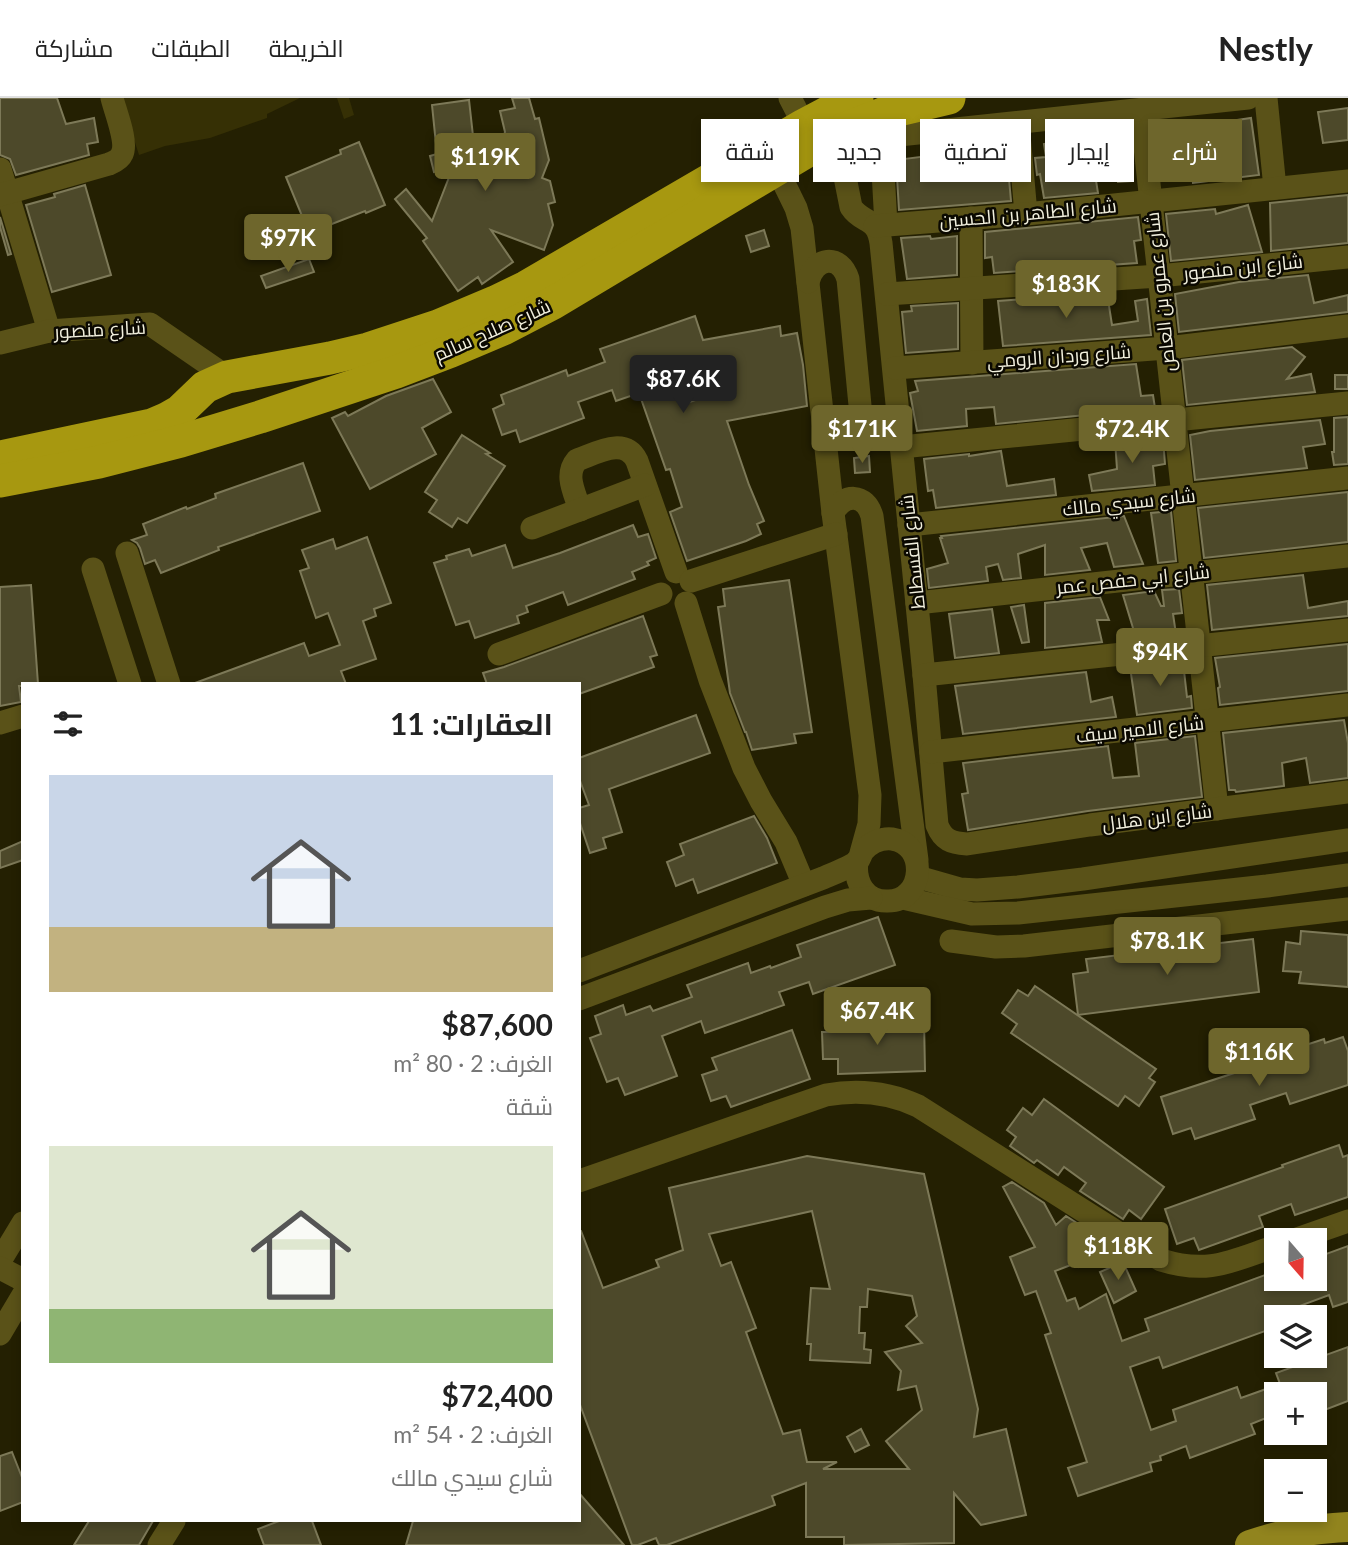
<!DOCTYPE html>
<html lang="ar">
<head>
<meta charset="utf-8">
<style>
	:root { --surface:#fff; --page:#f2f2f2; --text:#222; --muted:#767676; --line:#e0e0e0; --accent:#6e662c }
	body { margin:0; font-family:Lato,Cairo,sans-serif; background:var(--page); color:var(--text); direction:rtl; height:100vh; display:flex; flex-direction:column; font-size:26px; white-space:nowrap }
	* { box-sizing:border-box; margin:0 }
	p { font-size:23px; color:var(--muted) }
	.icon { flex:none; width:38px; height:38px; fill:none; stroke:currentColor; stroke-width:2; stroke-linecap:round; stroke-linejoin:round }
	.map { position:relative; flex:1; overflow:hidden; direction:ltr }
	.sheet { position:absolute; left:21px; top:584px; width:560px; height:840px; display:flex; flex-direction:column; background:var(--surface); border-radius:0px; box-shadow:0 4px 10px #0003; direction:rtl }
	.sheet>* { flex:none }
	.top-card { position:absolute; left:602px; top:21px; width:640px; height:63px; direction:rtl; display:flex; gap:14px }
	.needle { width:46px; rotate:160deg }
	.tools { position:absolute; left:1264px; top:1130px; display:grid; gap:14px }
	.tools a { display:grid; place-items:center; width:63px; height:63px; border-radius:0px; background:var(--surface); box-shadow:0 4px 10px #0003; font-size:35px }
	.price { position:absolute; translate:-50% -60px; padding:0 16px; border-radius:7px; background:var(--accent); color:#fff; font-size:23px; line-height:46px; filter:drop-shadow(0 2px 4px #0008) }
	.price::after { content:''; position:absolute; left:50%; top:42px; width:21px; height:16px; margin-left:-10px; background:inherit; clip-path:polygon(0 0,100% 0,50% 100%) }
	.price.active { background:#222; color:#fff }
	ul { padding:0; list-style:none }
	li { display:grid; align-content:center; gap:14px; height:371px; padding:0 28px }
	li span { display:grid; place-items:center; height:217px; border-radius:0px; color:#555 }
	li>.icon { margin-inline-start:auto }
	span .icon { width:126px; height:126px; fill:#fffc; stroke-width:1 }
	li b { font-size:30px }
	h2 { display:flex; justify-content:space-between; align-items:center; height:84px; padding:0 28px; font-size:30px }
	.pill { padding:0 24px; border-radius:0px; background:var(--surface); box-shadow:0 4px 10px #0003; font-size:24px; line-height:63px }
	.pill.active { background:var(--accent); color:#fff }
	header { display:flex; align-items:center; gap:42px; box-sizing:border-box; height:98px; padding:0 35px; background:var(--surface); border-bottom:2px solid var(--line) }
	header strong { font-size:33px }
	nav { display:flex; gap:38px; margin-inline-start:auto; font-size:24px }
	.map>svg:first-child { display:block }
	.green { fill:#363005 }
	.building { fill:#4d492a; stroke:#7d7958; stroke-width:2; fill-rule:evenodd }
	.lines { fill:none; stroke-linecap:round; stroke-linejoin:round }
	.minor { stroke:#5a5218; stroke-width:23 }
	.major { stroke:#91841e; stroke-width:30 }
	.highway { stroke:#a79810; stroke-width:33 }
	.labels { text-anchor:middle; stroke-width:5; stroke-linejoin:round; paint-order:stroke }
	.street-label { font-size:19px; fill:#f1efdd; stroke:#0b0901 }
</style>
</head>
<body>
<header>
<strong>Nestly</strong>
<nav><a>الخريطة</a><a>الطبقات</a><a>مشاركة</a></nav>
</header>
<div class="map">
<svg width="1348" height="1447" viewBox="0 0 1348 1447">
	<rect width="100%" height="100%" fill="#242002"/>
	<g class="green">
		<polygon points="121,0 300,0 267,16 267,20 210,40 165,48 139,57"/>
		<polygon points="337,0 349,0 354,17 344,21"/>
	</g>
	<g class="building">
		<polygon points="0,0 57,0 66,26 94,20 98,44 87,46 89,57 16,77 10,61 0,57"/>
		<polygon points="512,0 529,0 535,21 539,20 549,62 542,80 550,83 555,104 548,106 553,127 544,152 491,132 513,164 482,186 478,179 458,193 423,143 427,140 395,101 406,91 432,123 453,69 434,74 430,58 437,56 432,7 469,2 475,56 497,55 505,34 500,13 515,10"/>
		<polygon points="1348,10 1348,42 1323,45 1318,14"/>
		<polygon points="1251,20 1259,77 1193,85 1189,47 1166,49 1165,32 1223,25 1223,24"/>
		<polygon points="1129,35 1133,65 1129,65 1131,83 1118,84 1113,37"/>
		<polygon points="1089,38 1098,95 1044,100 1040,76 1037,77 1035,60 1046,59 1044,46"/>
		<polygon points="359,44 385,107 366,115 365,113 309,135 286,79 341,56 340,52"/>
		<polygon points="1006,48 1011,103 899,112 896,62"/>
		<polygon points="85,87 111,177 52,194 26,107 55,99 54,96"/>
		<polygon points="1348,97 1348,145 1271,153 1270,105"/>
		<polygon points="1248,107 1262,154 1171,163 1166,116 1215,111 1216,116"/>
		<polygon points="0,119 11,156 8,157 0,129"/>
		<polygon points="1138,119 1141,142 1134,143 1137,165 994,175 992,159 985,160 985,134"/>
		<polygon points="764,132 769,148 751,154 746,138"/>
		<polygon points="930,138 931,141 957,138 957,177 907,181 901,140"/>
		<polygon points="309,161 314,174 266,190 261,178"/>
		<polygon points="1308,177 1314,205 1348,197 1348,214 1179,234 1175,196 1239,184"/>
		<polygon points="1107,195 1112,227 1138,223 1135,203 1147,201 1151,237 1003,248 998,203"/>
		<polygon points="958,205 958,251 906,255 902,214 912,213 911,208"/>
		<path d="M695,218L703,242L780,228L781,238L797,235L803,267L807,308L727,323L749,387L764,423L757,426L761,436L746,443L687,463L670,414L682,409L670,371L666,372L639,295L616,303L612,292L578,304L584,320L520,344L516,332L502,337L493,311L504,306L501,297L566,272L568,278L605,264L600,251ZM726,265L730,290L687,305L679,281Z"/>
		<polygon points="1292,249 1305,259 1287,281 1311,276 1315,294 1187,307 1182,262"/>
		<polygon points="1136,266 1141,298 1153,297 1155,310 996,326 994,309 966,311 967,328 917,333 910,295 918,293 915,283"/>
		<rect x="1335" y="277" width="13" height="14"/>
		<polygon points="433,281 451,314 422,330 436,356 370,391 332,320 345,314 348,318 386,298"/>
		<polygon points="1348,319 1348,366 1334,367 1332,354 1334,354 1334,320"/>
		<polygon points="1320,322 1325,346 1303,349 1307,370 1195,382 1190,337 1210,333"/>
		<polygon points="462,337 490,355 486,356 505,368 467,425 458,420 452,429 429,414 437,402 425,394"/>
		<polygon points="1158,338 1159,341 1163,341 1165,366 1153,368 1155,387 1092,393 1089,377 1117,371 1115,342"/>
		<polygon points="1001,353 1007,388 1054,381 1056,397 936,410 933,392 928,393 924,361 969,356 969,358"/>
		<polygon points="869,358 870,374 855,375 854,360"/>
		<polygon points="303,365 320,413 218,449 219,452 161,475 155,462 145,466 140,450 137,445 132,442 147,437 143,426 186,409 187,411 216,400 215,396"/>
		<polygon points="1348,394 1348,444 1204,460 1198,410"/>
		<polygon points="1171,413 1176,463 1158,465 1151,415"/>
		<polygon points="1124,418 1143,466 1114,469 1107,445 1081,450 1090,472 1045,477 1045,447 1018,456 1021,480 1003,482 998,466 986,469 988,483 929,490 927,471 948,465 940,440 942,440 941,438"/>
		<polygon points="633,427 638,439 648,436 656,460 647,464 649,467 632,474 635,481 568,507 563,494 526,508 528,514 517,518 519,525 475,540 469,523 456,527 434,465 447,461 446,458 469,451 472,458 505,447 513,470 560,455"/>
		<polygon points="367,439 391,505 374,511 376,518 363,523 376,561 341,573 346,586 195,586 195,585 304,545 309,558 340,547 328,515 316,520 300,473 309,470 302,452 333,441 336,451"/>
		<polygon points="1303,477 1308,510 1348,503 1348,518 1212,532 1207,487"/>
		<polygon points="789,482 812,634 794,636 796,645 752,652 746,634 745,634 730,595 718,509 725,508 723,491"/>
		<polygon points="31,487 38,586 23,586 23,588 19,588 21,604 0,608 0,489"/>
		<polygon points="1179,491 1182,515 1173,516 1176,536 1136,540 1123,497 1154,493 1161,508 1164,508 1162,492"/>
		<polygon points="1100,499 1109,522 1097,522 1102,544 1045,550 1045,505"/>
		<polygon points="1024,507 1029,544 1022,545 1011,509"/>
		<polygon points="992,511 999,555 955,560 949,516"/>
		<polygon points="643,518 657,557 650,559 654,569 579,596 579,586 487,586 483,575 504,569"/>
		<polygon points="1348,546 1348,593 1220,607 1218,590 1220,589 1215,560"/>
		<polygon points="1183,564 1187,599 1191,598 1192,610 1137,617 1130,569"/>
		<polygon points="1086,574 1091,604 1112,599 1116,619 963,636 955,588"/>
		<polygon points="696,617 710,655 609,691 622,734 603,740 606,750 590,755 579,722 579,710 589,707 579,680 579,660"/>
		<polygon points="1344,622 1348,645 1348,680 1310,685 1306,660 1282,665 1284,688 1236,694 1235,692 1229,692 1223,635"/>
		<polygon points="1195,638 1202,699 1088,713 968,732 962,696 968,695 963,665 1108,648 1113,680 1139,678 1135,645"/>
		<polygon points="754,718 767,740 777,765 698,795 693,781 676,788 667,764 684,757 680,746"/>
		<polygon points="23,743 23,762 0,770 0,753"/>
		<polygon points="878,819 895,867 813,896 809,884 779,894 784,907 705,935 701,923 662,938 677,978 625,997 618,980 607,984 590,940 601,936 595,918 623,907 626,917 650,908 653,913 692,899 687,887 748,865 751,875 770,868 771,870 801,859 797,847"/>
		<polygon points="1301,833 1348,837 1348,889 1299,885 1301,874 1283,873 1286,844 1300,846"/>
		<polygon points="1253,841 1259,894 1078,917 1073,876 1088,874 1086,861"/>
		<polygon points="1035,888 1156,971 1149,980 1155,984 1139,1008 1125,998 1118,1008 1011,935 1017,926 1002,915 1018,892 1028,898"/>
		<polygon points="924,922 925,973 838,976 838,961 823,961 822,934 838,934 838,924"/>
		<polygon points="792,932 810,981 731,1009 726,998 711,1003 702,977 717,972 712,960"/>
		<polygon points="1343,939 1348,953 1348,987 1290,1006 1286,995 1250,1007 1255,1021 1195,1041 1191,1030 1173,1036 1161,999 1268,964 1268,968 1274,968 1275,957 1324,941 1325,945"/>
		<polygon points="1044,1001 1164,1089 1141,1121 1129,1112 1123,1121 1080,1093 1086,1085 1064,1069 1058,1077 1037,1062 1034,1065 1010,1048 1016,1039 1007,1032 1023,1010 1032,1017"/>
		<polygon points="1339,1047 1343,1059 1348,1057 1348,1099 1295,1117 1291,1106 1259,1118 1263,1129 1199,1152 1194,1140 1177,1146 1165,1111 1283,1069 1282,1067"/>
		<path d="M807,1058L924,1076L978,1311L974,1339L1006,1331L1026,1417L981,1427L954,1395V1445L844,1447V1439H806V1385L772,1398L775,1407L667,1447H659L656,1440L638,1447H632L579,1304V1133H581L603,1190L659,1169L656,1162L683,1152L669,1090ZM812,1113L830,1191L811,1190L807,1246H811L810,1262L870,1265L871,1252L864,1251L865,1235H859L860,1209H867L868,1191L912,1198L917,1218L906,1228L922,1245L885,1254L901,1273L898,1292L916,1288L922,1312L886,1343L909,1371H823L837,1364H807L800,1332L783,1336L746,1234L756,1230L731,1164L721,1168L709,1136Z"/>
		<polygon points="1012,1084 1044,1105 1056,1127 1066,1118 1080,1127 1072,1134 1092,1160 1079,1169 1076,1165 1055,1173 1067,1203 1075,1200 1079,1211 1106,1196 1122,1243 1149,1233 1145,1221 1276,1173 1276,1186 1289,1181 1314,1181 1314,1172 1319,1171 1315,1160 1348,1148 1348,1204 1333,1209 1329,1197 1294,1210 1297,1220 1276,1220 1276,1229 1163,1270 1159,1259 1130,1269 1151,1332 1176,1323 1173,1312 1237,1289 1241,1300 1280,1286 1276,1275 1348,1249 1348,1303 1314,1316 1314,1297 1276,1297 1276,1316 1251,1326 1255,1336 1190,1360 1186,1348 1160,1358 1161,1362 1150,1365 1152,1373 1078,1398 1068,1370 1087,1364 1045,1237 1051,1235 1036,1193 1025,1197 1010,1159 1035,1149 1003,1089"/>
		<polygon points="1123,1164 1136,1193 1114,1205 1100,1174"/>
		<polygon points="861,1331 869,1347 855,1354 847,1339"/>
		<polygon points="12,1354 23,1382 23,1404 0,1413 0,1358"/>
		<polygon points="579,1395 624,1447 406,1447 413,1423 579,1423"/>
		<polygon points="89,1423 153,1423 139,1447 74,1447"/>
		<polygon points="279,1423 312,1423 321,1447 264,1447 258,1431"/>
	</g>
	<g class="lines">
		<g class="minor">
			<polyline points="790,0 804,27"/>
			<polyline points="1266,0 1275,90"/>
			<polyline points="1141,12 1217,711"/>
			<polyline points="1018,25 1026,116"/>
			<path d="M844,31L843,69L851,109C862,126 877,118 881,145L924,577L937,727C943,742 951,745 967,746L1090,727L1348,694"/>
			<polyline points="0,71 49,233"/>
			<polyline points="777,71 796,110 802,130 833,415 870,697 869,726 861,755"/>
			<path d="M0,97L109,66C114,64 120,61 122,56C128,44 115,13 112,0"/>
			<polyline points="971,120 972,265"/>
			<path d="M886,127L882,55C886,46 890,42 899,37L1248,0"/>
			<polyline points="875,128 1026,116 1348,83"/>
			<path d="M808,184C814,159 840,155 848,181L863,339"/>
			<polyline points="887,196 1159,178 1348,159"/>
			<polyline points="0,245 49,233 150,226 227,279"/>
			<polyline points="895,270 1167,250 1348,228"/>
			<polyline points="901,349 1348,305"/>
			<path d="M580,412C575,395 564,377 577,362C597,355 625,338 637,363L676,474"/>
			<path d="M833,415C844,395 865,395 872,418L917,762"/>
			<polyline points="909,427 1348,380"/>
			<polyline points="532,430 645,387"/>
			<polyline points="127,455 169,586"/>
			<polyline points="93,471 130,586"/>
			<polyline points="691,483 836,436"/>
			<polyline points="686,505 710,582 744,670 761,703 786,744 804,787"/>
			<polyline points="917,505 1348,458"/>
			<polyline points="499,556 661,496"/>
			<polyline points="924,577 1348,532"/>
			<polyline points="0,625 23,618"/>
			<polyline points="931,654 1348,607"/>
			<polyline points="918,779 960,791 977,792 1018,789 1083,781 1348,742"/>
			<polyline points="903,800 972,816 1018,815 1267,788 1348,777"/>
			<polyline points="951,843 996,849 1024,848 1348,811"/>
			<path d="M579,873L823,780C832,776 851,769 858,763C860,760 861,756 863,753C870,745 881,740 892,741C928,746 925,803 888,803C865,804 854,784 857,763"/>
			<polyline points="579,901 825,809 848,802 871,800"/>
			<path d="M579,1083L826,997C859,991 888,994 918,1008L1161,1162C1209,1177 1231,1163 1276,1148"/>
			<polyline points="1291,1143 1348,1123"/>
			<polyline points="0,1163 23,1125"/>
			<polyline points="0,1170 23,1182"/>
			<polyline points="0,1236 23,1197"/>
			<polyline points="159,1447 174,1423"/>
		</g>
		<path class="major" d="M1250,1447C1286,1435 1310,1431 1348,1429"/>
		<g class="highway">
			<polyline points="0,359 152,327 166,321 180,313 205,289 227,279 330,260 368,251 438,228 495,204 526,189 804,27 842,7 857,2"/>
			<polyline points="0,383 99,364 181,343 260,319 396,274 451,253 503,231 553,205 844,31 882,16 949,0"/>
		</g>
	</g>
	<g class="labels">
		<g class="street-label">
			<text transform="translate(1028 115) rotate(-5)" y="7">شارع الطاهر بن الحسين</text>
			<text transform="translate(1243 169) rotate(-6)" y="7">شارع ابن منصور</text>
			<text transform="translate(1160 194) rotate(-96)" y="7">شارع عمرو بن العاص</text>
			<text transform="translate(100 231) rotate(-3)" y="7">شارع منصور</text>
			<text transform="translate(492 232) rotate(-24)" y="7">شارع صلاح سالم</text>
			<text transform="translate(1059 258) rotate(-4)" y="7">شارع وردان الرومي</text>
			<text transform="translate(1129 404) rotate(-6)" y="7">شارع سيدي مالك</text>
			<text transform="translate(912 454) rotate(-96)" y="7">شارع الفسطاط</text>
			<text transform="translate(1133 481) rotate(-6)" y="7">شارع ابي حفص عمر</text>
			<text transform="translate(1140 631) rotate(-6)" y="7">شارع الامير سيف</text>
			<text transform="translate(1157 719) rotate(-7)" y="7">شارع ابن هلال</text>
		</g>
	</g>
</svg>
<div class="tools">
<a><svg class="needle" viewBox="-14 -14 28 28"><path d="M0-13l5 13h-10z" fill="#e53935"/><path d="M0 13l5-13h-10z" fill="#767676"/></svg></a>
<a><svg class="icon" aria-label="layers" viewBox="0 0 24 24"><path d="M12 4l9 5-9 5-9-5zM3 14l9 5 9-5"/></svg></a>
<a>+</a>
<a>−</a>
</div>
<b class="price" style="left:485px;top:95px">$119K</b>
<b class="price" style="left:288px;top:176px">$97K</b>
<b class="price" style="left:1066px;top:222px">$183K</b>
<b class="price active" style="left:683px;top:317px">$87.6K</b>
<b class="price" style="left:862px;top:367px">$171K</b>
<b class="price" style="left:1132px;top:367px">$72.4K</b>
<b class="price" style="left:1160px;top:590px">$94K</b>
<b class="price" style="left:1167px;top:879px">$78.1K</b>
<b class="price" style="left:877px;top:949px">$67.4K</b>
<b class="price" style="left:1259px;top:990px">$116K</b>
<b class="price" style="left:1118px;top:1184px">$118K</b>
<div class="top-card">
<a class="pill active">شراء</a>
<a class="pill">إيجار</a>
<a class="pill">تصفية</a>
<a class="pill">جديد</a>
<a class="pill">شقة</a>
</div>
<section class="sheet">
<h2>العقارات: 11<svg class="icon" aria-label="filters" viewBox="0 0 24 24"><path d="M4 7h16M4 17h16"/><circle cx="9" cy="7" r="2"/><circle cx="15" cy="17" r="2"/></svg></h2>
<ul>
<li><span style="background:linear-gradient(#c9d6e8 70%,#c2b280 0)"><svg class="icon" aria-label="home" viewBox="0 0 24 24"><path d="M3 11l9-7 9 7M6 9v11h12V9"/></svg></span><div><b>$87,600</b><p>الغرف: 2 · 80 m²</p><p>شقة</p></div></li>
<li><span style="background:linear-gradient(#dfe7d0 75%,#8fb573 0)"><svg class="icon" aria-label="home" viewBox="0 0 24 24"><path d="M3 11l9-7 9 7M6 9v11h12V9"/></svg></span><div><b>$72,400</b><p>الغرف: 2 · 54 m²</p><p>شارع سيدي مالك</p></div></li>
</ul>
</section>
</div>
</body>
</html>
